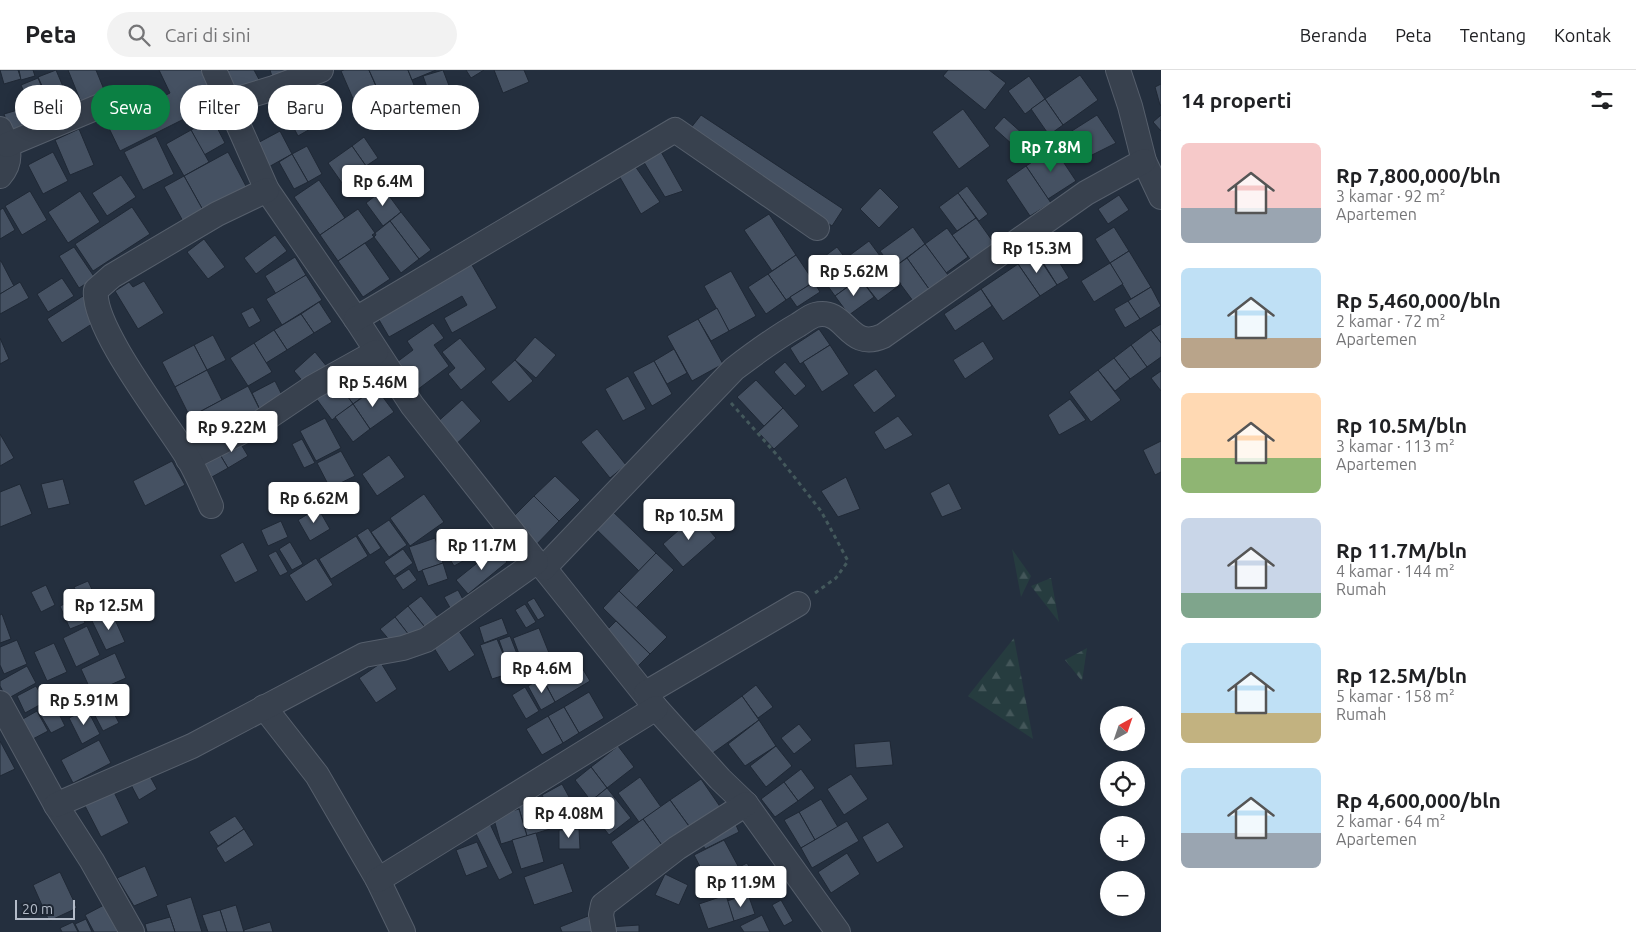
<!DOCTYPE html>
<html lang="id">
<head>
<meta charset="utf-8">
<style>
	:root { --surface:#fff; --page:#f2f2f2; --text:#202124; --muted:#757577; --line:#e0e0e0; --accent:#0b8043 }
	body { margin:0; font-family:Ubuntu,sans-serif; background:var(--page); color:var(--text); height:100vh; display:flex; flex-direction:column; font-size:19px; white-space:nowrap }
	* { box-sizing:border-box; margin:0 }
	p { font-size:16px; color:var(--muted) }
	.icon { flex:none; width:28px; height:28px; fill:none; stroke:currentColor; stroke-width:2; stroke-linecap:round; stroke-linejoin:round }
	.map { position:relative; flex:1; overflow:hidden }
	.details { display:flex; flex-direction:column; background:var(--surface); width:475px }
	.details>* { flex:none }
	.hud { position:absolute; left:15px; top:15px; width:475px; height:45px; display:flex; gap:10px }
	.needle { width:32px; rotate:40deg }
	.buttons { position:absolute; left:1100px; top:636px; display:grid; gap:10px }
	.buttons a { display:grid; place-items:center; width:45px; height:45px; border-radius:50%; background:var(--surface); box-shadow:0 2px 12px #0003; font-size:25px }
	.scale { position:absolute; left:15px; bottom:12px; width:60px; box-sizing:border-box; padding-left:5px; border:2px solid #b4bcc9; border-top:0; font-size:14px; line-height:18px; white-space:nowrap; color:#b4bcc9; -webkit-text-stroke:4px #1d2633; paint-order:stroke }
	.price { position:absolute; translate:-50% -42px; padding:0 11px; border-radius:5px; background:#fff; color:#222; font-size:16px; line-height:32px; filter:drop-shadow(0 1px 2px #0008) }
	.price::after { content:''; position:absolute; left:50%; top:30px; width:15px; height:11px; margin-left:-8px; background:inherit; clip-path:polygon(0 0,100% 0,50% 100%) }
	.price.on { background:var(--accent); color:#fff }
	ul { padding:0; list-style:none }
	li { display:flex; align-items:center; gap:15px; height:125px; padding:0 20px }
	li span { display:grid; place-items:center; flex:none; width:140px; height:100px; border-radius:8px; color:#555 }
	li>.icon { margin-inline-start:auto }
	span .icon { width:60px; height:60px; fill:#fffc; stroke-width:1 }
	li b { font-size:21px }
	h2 { display:flex; justify-content:space-between; align-items:center; height:60px; padding:0 20px; font-size:21px }
	.pill { padding:0 18px; border-radius:22px; background:var(--surface); box-shadow:0 2px 12px #0003; font-size:18px; line-height:45px }
	.pill.on { background:var(--accent); color:#fff }
	header { display:flex; align-items:center; gap:30px; box-sizing:border-box; height:70px; padding:0 25px; background:var(--surface); border-bottom:1px solid var(--line) }
	header strong { font-size:24px }
	nav { display:flex; gap:28px; margin-inline-start:auto; font-size:18px }
	.search { width:350px; height:45px; background:var(--page); display:flex; align-items:center; gap:12px; box-sizing:border-box; padding:0 18px; border-radius:28px; color:var(--muted); font-size:19px }
	main { display:flex; flex:1; min-height:0 }
	.map>svg:first-child { display:block }
	.forest { fill:url(#forest-firs) }
	.building { fill:#455162; stroke:#1f2835 }
	.lines { fill:none; stroke-linecap:round; stroke-linejoin:round }
	.street-casing { stroke:#565f6c; stroke-width:26 }
	.path { stroke:#44595c; stroke-width:3; stroke-dasharray:4 4; stroke-linecap:butt }
	.street { stroke:#38414e; stroke-width:24 }
</style>
</head>
<body>
<header>
<strong>Peta</strong>
<div class="search"><svg class="icon" aria-label="search" viewBox="0 0 24 24"><circle cx="10" cy="10" r="6"/><path d="M15 15l6 6"/></svg>Cari di sini</div>
<nav><a>Beranda</a><a>Peta</a><a>Tentang</a><a>Kontak</a></nav>
</header>
<main>
<div class="map">
<svg width="1161" height="862" viewBox="0 0 1161 862">
	<defs>
		<pattern id="forest-firs" width="22" height="20" patternUnits="userSpaceOnUse" patternTransform="scale(1.25)"><rect width="22" height="20" fill="#263c3f"/><path d="M5 1l3.5 6h-7zM16 11l3.5 6h-7z" fill="#435659"/></pattern>
	</defs>
	<rect width="100%" height="100%" fill="#242f3e"/>
	<g class="forest">
		<polygon points="1012,479 1031,506 1021,527"/>
		<polygon points="1051,508 1059,552 1031,516"/>
		<polygon points="1014,568 1033,669 968,626"/>
		<polygon points="1087,578 1082,611 1065,590"/>
	</g>
	<g class="building">
		<polygon points="0,0 18,0 21,9 4,14"/>
		<polygon points="19,0 33,0 35,6 21,10"/>
		<polygon points="56,0 67,26 50,33 38,7"/>
		<polygon points="68,0 96,0 105,22 83,37"/>
		<polygon points="159,0 204,0 218,32 120,81 107,54 170,23"/>
		<polygon points="230,0 254,0 262,15 238,25 221,4"/>
		<polygon points="270,0 297,0 273,10"/>
		<polygon points="344,0 369,0 378,21 354,31 341,1"/>
		<polygon points="369,0 408,0 414,15 382,29"/>
		<polygon points="408,0 436,0 412,10"/>
		<polygon points="443,0 453,26 433,34 423,6"/>
		<polygon points="466,0 484,0 471,8"/>
		<polygon points="494,0 524,0 529,12 503,23"/>
		<polygon points="948,0 989,0 1006,13 985,40 943,6"/>
		<polygon points="1080,5 1098,30 1063,55 1045,29"/>
		<polygon points="1029,6 1045,29 1025,44 1008,21"/>
		<polygon points="38,8 48,32 31,39 21,15"/>
		<polygon points="1161,14 1161,35 1160,35 1155,17"/>
		<polygon points="299,17 307,32 277,48 266,29"/>
		<polygon points="1045,29 1063,55 1049,65 1031,39"/>
		<polygon points="307,32 319,54 298,66 286,43"/>
		<polygon points="28,37 35,57 11,64 4,44"/>
		<polygon points="963,39 990,76 959,99 932,62"/>
		<polygon points="701,45 843,139 832,156 690,59"/>
		<polygon points="1097,45 1116,73 1076,93 1056,71"/>
		<polygon points="1161,45 1161,61 1153,52"/>
		<polygon points="1004,47 1023,64 1013,75 994,58"/>
		<polygon points="212,48 225,73 204,85 191,60"/>
		<polygon points="79,59 94,95 70,105 55,70"/>
		<polygon points="191,60 209,92 184,106 166,74"/>
		<polygon points="280,61 292,84 265,99 252,76"/>
		<polygon points="156,66 174,104 143,120 124,82"/>
		<polygon points="364,67 378,88 366,96 352,76"/>
		<polygon points="307,76 322,104 308,112 292,84"/>
		<polygon points="352,76 366,96 342,113 328,93"/>
		<polygon points="1054,78 1076,111 1048,129 1026,96"/>
		<polygon points="660,80 683,121 665,127 642,89"/>
		<polygon points="53,82 68,111 43,124 28,95"/>
		<polygon points="228,82 247,118 204,142 184,106"/>
		<polygon points="292,84 308,112 294,119 279,92"/>
		<polygon points="635,96 660,132 641,144 618,104"/>
		<polygon points="1026,96 1051,133 1030,146 1006,110"/>
		<polygon points="121,105 136,127 107,146 92,123"/>
		<polygon points="184,106 204,142 184,153 164,117"/>
		<polygon points="319,110 345,148 320,165 294,127"/>
		<polygon points="967,116 988,144 979,151 958,123"/>
		<polygon points="880,118 899,137 879,158 860,139"/>
		<polygon points="384,119 401,142 383,156 366,133"/>
		<polygon points="30,121 47,150 22,165 5,136"/>
		<polygon points="80,121 100,152 68,173 48,142"/>
		<polygon points="958,123 976,148 957,161 939,137"/>
		<polygon points="1119,125 1129,140 1108,154 1098,139"/>
		<polygon points="132,137 150,164 93,201 75,174"/>
		<polygon points="3,138 15,160 0,169 0,140"/>
		<polygon points="358,139 375,163 372,165 374,167 338,191 320,165"/>
		<polygon points="401,142 431,180 419,189 390,151"/>
		<polygon points="769,144 796,185 772,201 744,160"/>
		<polygon points="976,148 996,176 973,193 952,165"/>
		<polygon points="390,151 419,189 401,203 374,167 376,165 375,163"/>
		<polygon points="913,157 925,174 893,198 880,181"/>
		<polygon points="1114,157 1129,181 1110,193 1095,169"/>
		<polygon points="947,158 968,187 946,203 925,174"/>
		<polygon points="275,165 287,181 256,204 244,188"/>
		<polygon points="204,169 225,197 208,209 187,182"/>
		<polygon points="869,171 883,190 860,208 846,188"/>
		<polygon points="365,173 390,209 363,227 338,191"/>
		<polygon points="925,174 948,205 929,219 907,188"/>
		<polygon points="1048,174 1069,208 1057,215 1036,181"/>
		<polygon points="74,177 95,208 79,218 59,186"/>
		<polygon points="837,177 860,208 835,226 813,195"/>
		<polygon points="1129,181 1151,217 1131,229 1110,193"/>
		<polygon points="1035,182 1057,215 1040,226 1018,194"/>
		<polygon points="465,183 497,238 452,263 444,248 467,235 462,226 389,267 371,236"/>
		<polygon points="796,185 814,212 786,230 768,204"/>
		<polygon points="295,187 306,205 276,224 265,206"/>
		<polygon points="907,188 929,219 913,231 890,200"/>
		<polygon points="883,190 901,214 878,231 860,208"/>
		<polygon points="1,191 14,216 0,224 0,191"/>
		<polygon points="1110,193 1123,214 1094,232 1081,211"/>
		<polygon points="1018,194 1040,226 1003,251 981,219"/>
		<polygon points="731,201 756,246 729,261 704,216"/>
		<polygon points="768,204 786,230 766,244 748,217"/>
		<polygon points="306,205 322,230 282,255 266,229"/>
		<polygon points="62,208 74,226 48,242 37,224"/>
		<polygon points="860,208 874,227 849,245 835,226"/>
		<polygon points="144,211 164,243 138,259 115,221 129,212 133,217"/>
		<polygon points="20,212 29,228 0,244 0,224"/>
		<polygon points="814,212 820,222 797,237 790,227"/>
		<polygon points="1151,217 1161,236 1140,249 1128,231"/>
		<polygon points="981,219 992,236 955,261 944,244"/>
		<polygon points="83,226 95,252 62,273 47,249"/>
		<polygon points="1128,231 1140,249 1125,258 1114,239"/>
		<polygon points="319,232 332,252 314,263 301,244"/>
		<polygon points="253,237 261,251 249,258 241,243"/>
		<polygon points="717,238 729,261 711,271 698,249"/>
		<polygon points="301,244 314,263 287,280 274,260"/>
		<polygon points="698,249 723,294 692,311 667,266"/>
		<polygon points="433,253 444,268 434,275 449,296 413,323 393,295 413,280 407,271"/>
		<polygon points="1161,254 1161,273 1151,260"/>
		<polygon points="819,259 830,275 800,294 790,278"/>
		<polygon points="274,260 287,280 266,293 254,273"/>
		<polygon points="1151,260 1161,273 1161,287 1147,297 1131,275"/>
		<polygon points="213,265 226,290 207,300 194,275"/>
		<polygon points="535,267 556,285 536,308 515,290"/>
		<polygon points="0,268 9,289 0,294"/>
		<polygon points="460,268 486,299 461,320 448,304 455,298 442,282"/>
		<polygon points="983,271 994,289 965,309 953,290"/>
		<polygon points="254,273 272,302 248,316 230,288"/>
		<polygon points="194,275 207,300 175,317 162,292"/>
		<polygon points="830,275 849,304 822,322 803,292"/>
		<polygon points="1131,275 1147,297 1130,309 1114,288"/>
		<polygon points="674,279 687,303 667,314 654,291"/>
		<polygon points="315,282 328,298 306,315 294,301"/>
		<polygon points="1114,288 1130,309 1115,321 1098,300"/>
		<polygon points="515,290 533,311 509,332 491,312"/>
		<polygon points="654,291 672,324 652,336 633,302"/>
		<polygon points="785,292 806,316 795,326 774,302"/>
		<polygon points="876,299 896,326 874,343 853,315"/>
		<polygon points="207,300 222,330 190,347 175,317"/>
		<polygon points="1098,300 1121,330 1091,352 1069,322"/>
		<polygon points="1161,301 1161,321 1151,308"/>
		<polygon points="349,303 365,325 353,334 336,311"/>
		<polygon points="628,306 646,339 623,351 605,319"/>
		<polygon points="756,310 783,338 764,356 737,327"/>
		<polygon points="275,311 285,331 262,344 252,323"/>
		<polygon points="337,312 353,334 332,350 315,327"/>
		<polygon points="248,316 262,344 203,371 190,347"/>
		<polygon points="376,318 394,342 370,359 353,334"/>
		<polygon points="1070,329 1086,350 1059,365 1048,345"/>
		<polygon points="462,330 481,351 453,377 434,355"/>
		<polygon points="353,334 370,359 353,372 335,347"/>
		<polygon points="783,338 799,356 774,379 758,362"/>
		<polygon points="898,346 913,365 885,380 874,362"/>
		<polygon points="325,348 341,378 316,391 300,361"/>
		<polygon points="597,359 626,395 610,408 581,372"/>
		<polygon points="0,364 14,388 0,396"/>
		<polygon points="302,369 315,393 304,398 292,374"/>
		<polygon points="239,371 248,386 228,398 216,378"/>
		<polygon points="1161,371 1161,402 1155,405 1143,380"/>
		<polygon points="216,378 228,398 212,407 200,388"/>
		<polygon points="341,381 355,406 330,418 317,393"/>
		<polygon points="389,385 405,407 377,426 362,404"/>
		<polygon points="172,391 185,415 145,436 133,411"/>
		<polygon points="555,406 580,430 559,451 534,426"/>
		<polygon points="846,407 860,439 838,447 821,421"/>
		<polygon points="63,409 70,434 48,439 41,414"/>
		<polygon points="949,413 962,439 942,447 930,423"/>
		<polygon points="20,414 32,444 0,457 0,422"/>
		<polygon points="424,424 444,452 410,476 390,448"/>
		<polygon points="534,426 559,451 533,478 507,453"/>
		<polygon points="318,438 330,459 310,471 298,450"/>
		<polygon points="610,439 656,483 639,501 593,456"/>
		<polygon points="696,445 716,468 683,497 663,474"/>
		<polygon points="389,450 407,475 389,487 371,462"/>
		<polygon points="281,451 288,467 268,476 261,460"/>
		<polygon points="368,458 381,478 370,485 357,465"/>
		<polygon points="469,459 479,476 463,486 453,468"/>
		<polygon points="356,466 368,486 331,509 319,489"/>
		<polygon points="435,468 443,493 418,502 409,477"/>
		<polygon points="452,469 465,490 454,496 442,476"/>
		<polygon points="243,472 258,501 235,513 220,485"/>
		<polygon points="290,472 303,494 292,500 279,479"/>
		<polygon points="496,478 507,492 468,524 456,510"/>
		<polygon points="403,479 413,493 394,506 384,492"/>
		<polygon points="276,481 288,502 280,506 268,485"/>
		<polygon points="656,483 674,500 636,538 619,521"/>
		<polygon points="316,488 333,515 306,532 289,505"/>
		<polygon points="443,493 448,509 428,516 422,500"/>
		<polygon points="409,499 417,510 403,520 395,508"/>
		<polygon points="88,511 102,541 89,547 74,517"/>
		<polygon points="46,515 55,535 41,542 31,522"/>
		<polygon points="458,520 466,535 453,543 444,527"/>
		<polygon points="619,521 667,567 650,584 603,538"/>
		<polygon points="421,526 442,552 428,561 408,536"/>
		<polygon points="534,528 545,546 538,550 527,532"/>
		<polygon points="75,529 85,553 70,559 60,536"/>
		<polygon points="525,534 536,552 526,558 515,540"/>
		<polygon points="408,536 428,561 412,569 395,547"/>
		<polygon points="112,543 125,572 106,580 92,551"/>
		<polygon points="2,544 11,569 0,573 0,545"/>
		<polygon points="395,547 409,565 392,573 380,559"/>
		<polygon points="502,548 508,564 484,573 479,557"/>
		<polygon points="616,551 650,584 634,600 600,567"/>
		<polygon points="87,556 100,585 76,597 63,568"/>
		<polygon points="539,558 549,583 522,592 513,568"/>
		<polygon points="459,561 475,585 449,602 434,578"/>
		<polygon points="510,566 523,599 511,603 499,570"/>
		<polygon points="497,569 511,603 492,609 480,575"/>
		<polygon points="17,570 27,594 4,604 0,595 0,577"/>
		<polygon points="54,573 67,602 47,611 34,582"/>
		<polygon points="115,583 126,608 92,623 81,599"/>
		<polygon points="576,588 590,611 555,632 542,607"/>
		<polygon points="381,593 397,619 376,633 359,608"/>
		<polygon points="27,596 36,613 7,629 0,616 0,611"/>
		<polygon points="542,608 555,632 541,640 528,616"/>
		<polygon points="82,613 89,629 78,634 70,619"/>
		<polygon points="756,615 773,637 758,648 742,626"/>
		<polygon points="36,616 45,632 25,643 17,626"/>
		<polygon points="525,617 539,641 526,649 512,625"/>
		<polygon points="66,620 75,638 64,644 54,627"/>
		<polygon points="589,622 604,648 579,663 564,637"/>
		<polygon points="742,626 759,650 710,685 693,662"/>
		<polygon points="106,628 119,653 103,661 90,636"/>
		<polygon points="55,636 65,656 51,663 40,644"/>
		<polygon points="564,637 579,663 563,673 548,646"/>
		<polygon points="87,639 100,664 82,674 69,648"/>
		<polygon points="37,641 48,661 31,670 21,650"/>
		<polygon points="548,646 563,673 542,685 526,659"/>
		<polygon points="759,650 776,676 745,696 728,674"/>
		<polygon points="799,654 812,670 794,684 781,668"/>
		<polygon points="99,670 111,693 73,713 61,690"/>
		<polygon points="0,671 15,699 0,706"/>
		<polygon points="890,671 893,695 856,698 854,674"/>
		<polygon points="618,676 634,697 607,718 591,697"/>
		<polygon points="776,676 792,696 766,717 750,696"/>
		<polygon points="591,697 607,718 591,731 575,710"/>
		<polygon points="801,699 815,718 798,731 784,712"/>
		<polygon points="147,701 157,719 139,730 129,711"/>
		<polygon points="851,704 868,729 844,745 827,719"/>
		<polygon points="640,707 661,737 639,752 618,723"/>
		<polygon points="701,709 721,738 691,759 670,730"/>
		<polygon points="784,712 798,731 775,747 761,729"/>
		<polygon points="562,714 575,738 555,749 542,725"/>
		<polygon points="607,718 631,748 609,765 586,735"/>
		<polygon points="113,720 129,753 101,767 84,734"/>
		<polygon points="541,728 550,759 527,766 518,735"/>
		<polygon points="821,729 838,757 815,770 799,742"/>
		<polygon points="670,730 691,759 664,778 643,749"/>
		<polygon points="519,739 527,766 501,774 493,746"/>
		<polygon points="799,742 815,770 801,778 784,750"/>
		<polygon points="235,746 244,759 218,776 209,762"/>
		<polygon points="643,749 664,778 631,801 611,772"/>
		<polygon points="847,751 859,771 812,798 801,778"/>
		<polygon points="888,752 904,777 877,793 862,767"/>
		<polygon points="490,754 513,803 499,810 475,762"/>
		<polygon points="736,755 739,762 705,779 702,773"/>
		<polygon points="244,759 254,775 225,793 216,778"/>
		<polygon points="579,759 580,779 559,779 559,760"/>
		<polygon points="536,763 544,792 521,799 512,770"/>
		<polygon points="724,770 738,796 708,812 694,785"/>
		<polygon points="477,772 488,797 466,806 456,780"/>
		<polygon points="847,783 860,804 831,823 818,802"/>
		<polygon points="563,793 573,822 534,835 524,807"/>
		<polygon points="747,793 754,805 722,822 715,809"/>
		<polygon points="145,796 158,826 134,836 117,808"/>
		<polygon points="60,802 77,838 49,851 33,815"/>
		<polygon points="665,804 688,815 679,835 655,825"/>
		<polygon points="759,804 763,812 738,825 734,816"/>
		<polygon points="748,824 755,844 734,851 727,831"/>
		<polygon points="726,825 734,851 708,859 699,834"/>
		<polygon points="191,827 202,862 175,862 166,835"/>
		<polygon points="781,830 793,851 784,856 772,835"/>
		<polygon points="104,835 118,862 94,862 85,845"/>
		<polygon points="236,835 244,862 227,862 220,840"/>
		<polygon points="220,840 227,862 208,862 202,845"/>
		<polygon points="762,845 770,862 744,862 740,856"/>
		<polygon points="588,846 594,862 562,862 560,857"/>
		<polygon points="170,847 175,862 147,862 145,854"/>
		<polygon points="86,849 92,862 79,862 75,854"/>
		<polygon points="73,852 78,862 62,862 60,858"/>
		<polygon points="270,852 273,862 244,862 244,860"/>
		<polygon points="639,855 639,862 610,862 609,857"/>
	</g>
	<g class="lines">
		<defs>
			<g id="street">
				<polyline points="214,0 267,120 356,249 412,335 536,492 544,498 656,638 720,709 746,734 838,862"/>
				<polyline points="1118,0 1130,36 1144,91 1161,127"/>
				<polyline points="228,32 274,18 321,0"/>
				<path d="M0,59C8,76 14,90 0,106"/>
				<polyline points="7,75 112,31"/>
				<polyline points="356,249 675,60 817,158"/>
				<polyline points="188,389 261,352 313,317 376,282"/>
				<path d="M211,436C204,420 197,403 188,388C167,353 91,257 96,220L112,206L217,144L267,120"/>
				<path d="M544,498L734,299C755,283 775,268 798,255C803,252 809,247 815,245C847,237 847,282 883,266L1086,123L1144,91"/>
				<polyline points="646,623 798,534"/>
				<polyline points="0,633 56,735 92,791 132,862"/>
				<polyline points="264,637 317,705 378,810 403,862"/>
				<polyline points="56,735 192,676 364,585 403,578 426,570 536,492"/>
				<polyline points="378,810 656,638"/>
				<polyline points="604,862 601,845 603,835 677,778 746,734"/>
			</g>
		</defs>
		<use href="#street" class="street-casing"/>
		<polyline class="path" points="731,333 777,385 821,441 848,491 836,508 815,523"/>
		<use href="#street" class="street"/>
	</g>
</svg>
<div class="buttons">
<a><svg class="needle" viewBox="-14 -14 28 28"><path d="M0-13l5 13h-10z" fill="#e53935"/><path d="M0 13l5-13h-10z" fill="#757577"/></svg></a>
<a><svg class="icon" aria-label="locate" viewBox="0 0 24 24"><circle cx="12" cy="12" r="6"/><path d="M12 2v4M12 18v4M2 12h4M18 12h4"/></svg></a>
<a>+</a>
<a>−</a>
</div>
<div class="scale">20 m</div>
<b class="price on" style="left:1051px;top:103px">Rp 7.8M</b>
<b class="price" style="left:383px;top:137px">Rp 6.4M</b>
<b class="price" style="left:1037px;top:204px">Rp 15.3M</b>
<b class="price" style="left:854px;top:227px">Rp 5.62M</b>
<b class="price" style="left:373px;top:338px">Rp 5.46M</b>
<b class="price" style="left:232px;top:383px">Rp 9.22M</b>
<b class="price" style="left:314px;top:454px">Rp 6.62M</b>
<b class="price" style="left:689px;top:471px">Rp 10.5M</b>
<b class="price" style="left:482px;top:501px">Rp 11.7M</b>
<b class="price" style="left:109px;top:561px">Rp 12.5M</b>
<b class="price" style="left:542px;top:624px">Rp 4.6M</b>
<b class="price" style="left:84px;top:656px">Rp 5.91M</b>
<b class="price" style="left:569px;top:769px">Rp 4.08M</b>
<b class="price" style="left:741px;top:838px">Rp 11.9M</b>
<div class="hud">
<a class="pill">Beli</a>
<a class="pill on">Sewa</a>
<a class="pill">Filter</a>
<a class="pill">Baru</a>
<a class="pill">Apartemen</a>
</div>
</div>
<section class="details">
<h2>14 properti<svg class="icon" aria-label="filters" viewBox="0 0 24 24"><path d="M4 7h16M4 17h16"/><circle cx="9" cy="7" r="2"/><circle cx="15" cy="17" r="2"/></svg></h2>
<ul>
<li><span style="background:linear-gradient(#f6c9c9 65%,#9aa5b1 0)"><svg class="icon" aria-label="home" viewBox="0 0 24 24"><path d="M3 11l9-7 9 7M6 9v11h12V9"/></svg></span><div><b>Rp 7,800,000/bln</b><p>3 kamar · 92 m²</p><p>Apartemen</p></div></li>
<li><span style="background:linear-gradient(#bfe0f5 70%,#b9a48a 0)"><svg class="icon" aria-label="home" viewBox="0 0 24 24"><path d="M3 11l9-7 9 7M6 9v11h12V9"/></svg></span><div><b>Rp 5,460,000/bln</b><p>2 kamar · 72 m²</p><p>Apartemen</p></div></li>
<li><span style="background:linear-gradient(#ffd9b3 65%,#8fb573 0)"><svg class="icon" aria-label="home" viewBox="0 0 24 24"><path d="M3 11l9-7 9 7M6 9v11h12V9"/></svg></span><div><b>Rp 10.5M/bln</b><p>3 kamar · 113 m²</p><p>Apartemen</p></div></li>
<li><span style="background:linear-gradient(#c9d6e8 75%,#7fa58c 0)"><svg class="icon" aria-label="home" viewBox="0 0 24 24"><path d="M3 11l9-7 9 7M6 9v11h12V9"/></svg></span><div><b>Rp 11.7M/bln</b><p>4 kamar · 144 m²</p><p>Rumah</p></div></li>
<li><span style="background:linear-gradient(#bfe0f5 70%,#c2b280 0)"><svg class="icon" aria-label="home" viewBox="0 0 24 24"><path d="M3 11l9-7 9 7M6 9v11h12V9"/></svg></span><div><b>Rp 12.5M/bln</b><p>5 kamar · 158 m²</p><p>Rumah</p></div></li>
<li><span style="background:linear-gradient(#bfe0f5 65%,#9aa5b1 0)"><svg class="icon" aria-label="home" viewBox="0 0 24 24"><path d="M3 11l9-7 9 7M6 9v11h12V9"/></svg></span><div><b>Rp 4,600,000/bln</b><p>2 kamar · 64 m²</p><p>Apartemen</p></div></li>
</ul>
</section>
</main>
</body>
</html>
